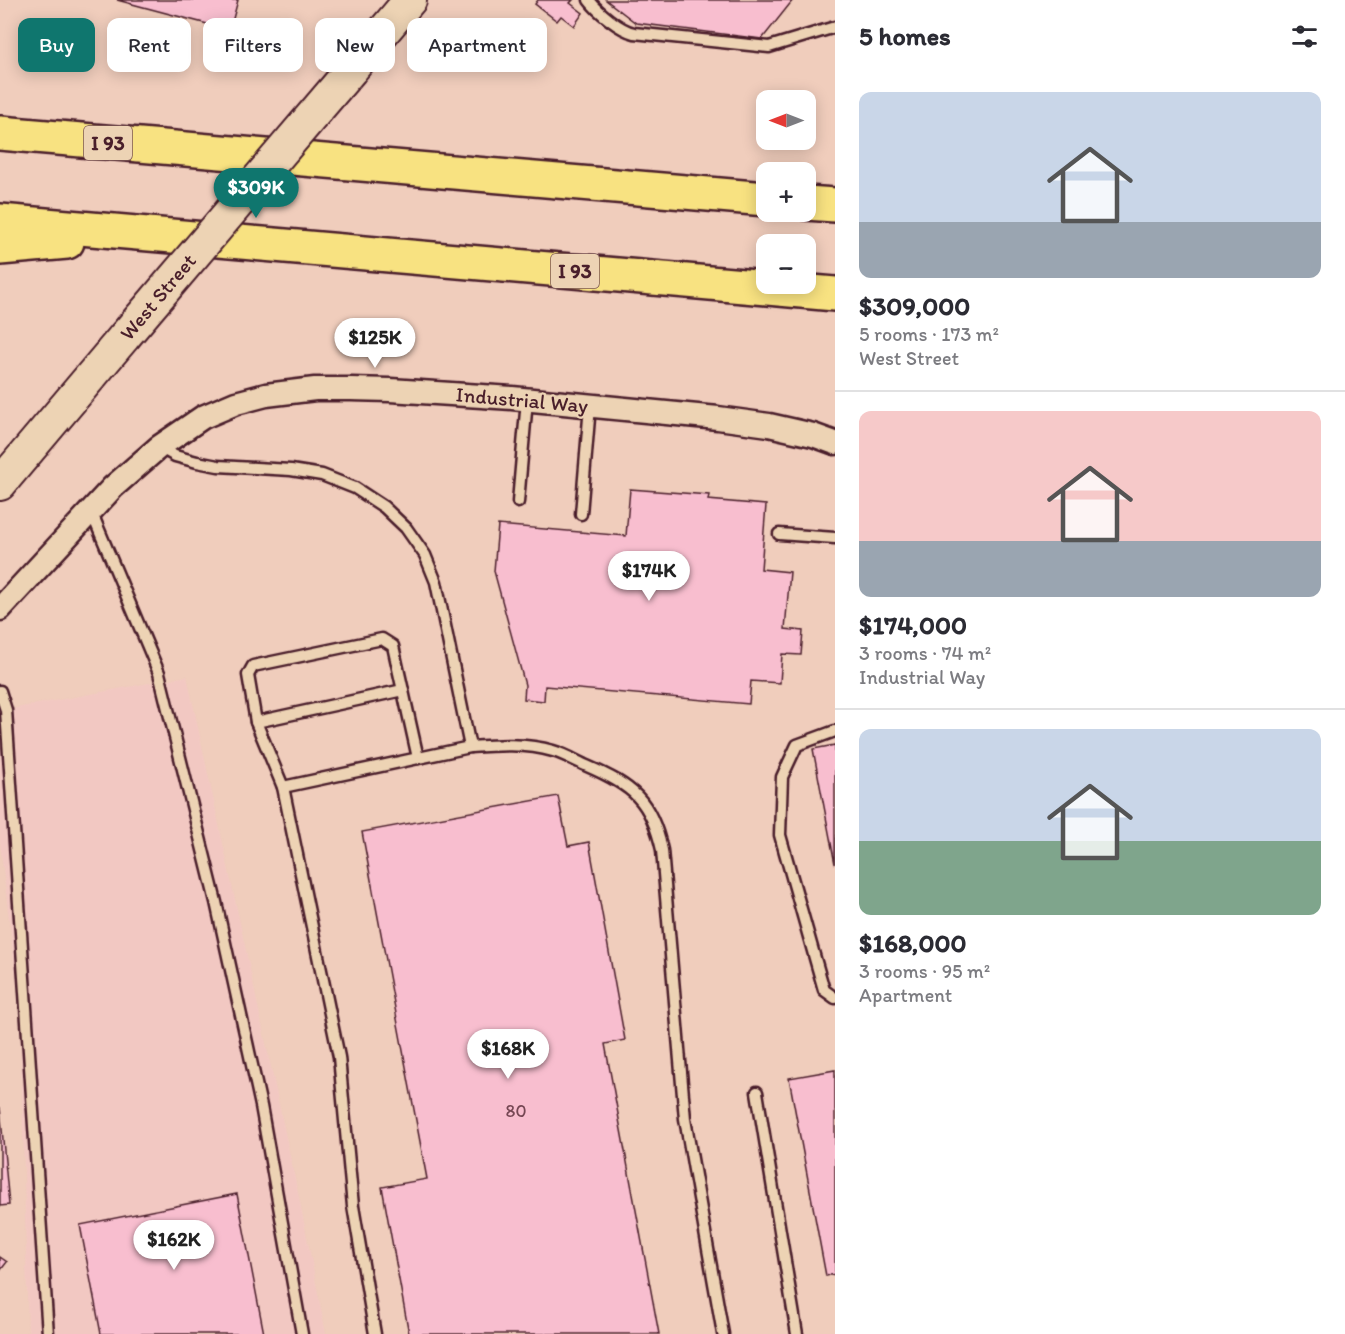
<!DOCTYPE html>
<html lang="en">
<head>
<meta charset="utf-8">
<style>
	:root { --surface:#fff; --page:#f7f7f7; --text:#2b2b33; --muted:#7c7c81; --line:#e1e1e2; --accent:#0f766e }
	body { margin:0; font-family:Itim,sans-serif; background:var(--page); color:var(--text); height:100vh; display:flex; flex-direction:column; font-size:22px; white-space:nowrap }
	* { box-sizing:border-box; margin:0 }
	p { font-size:20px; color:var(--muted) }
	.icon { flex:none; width:33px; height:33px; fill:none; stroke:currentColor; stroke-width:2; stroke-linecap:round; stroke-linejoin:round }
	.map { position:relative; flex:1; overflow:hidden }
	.sheet { display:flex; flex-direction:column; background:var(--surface); width:510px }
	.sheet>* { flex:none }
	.hud { position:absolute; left:18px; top:18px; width:570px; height:54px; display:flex; gap:12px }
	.needle { width:39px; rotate:270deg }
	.buttons { position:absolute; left:756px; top:90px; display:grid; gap:12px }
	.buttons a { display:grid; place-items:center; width:60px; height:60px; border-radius:12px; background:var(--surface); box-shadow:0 3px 15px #0003; font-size:30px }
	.price { position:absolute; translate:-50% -51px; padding:0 14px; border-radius:21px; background:#fff; color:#222; font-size:20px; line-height:39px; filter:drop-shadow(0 2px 3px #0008) }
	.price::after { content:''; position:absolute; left:50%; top:36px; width:18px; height:14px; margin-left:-9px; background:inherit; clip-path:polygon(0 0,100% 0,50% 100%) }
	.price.active { background:var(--accent); color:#fff }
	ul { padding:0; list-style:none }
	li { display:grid; align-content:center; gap:12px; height:318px; padding:0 24px }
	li+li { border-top:2px solid var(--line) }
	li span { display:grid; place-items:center; height:186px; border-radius:12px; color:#555 }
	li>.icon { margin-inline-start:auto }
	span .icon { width:108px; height:108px; fill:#fffc; stroke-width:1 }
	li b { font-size:26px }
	h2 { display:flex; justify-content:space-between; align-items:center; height:72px; padding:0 24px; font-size:26px }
	.chip { padding:0 21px; border-radius:12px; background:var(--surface); box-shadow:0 3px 15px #0003; font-size:21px; line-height:54px }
	.chip.active { background:var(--accent); color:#fff }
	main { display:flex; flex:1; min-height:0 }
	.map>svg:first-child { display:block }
	.built { fill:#f2c8c2 }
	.building { fill:#f8becf; stroke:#4a1f2b; stroke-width:1.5 }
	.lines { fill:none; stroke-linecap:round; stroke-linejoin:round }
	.service-casing { stroke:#4a1f2b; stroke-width:15 }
	.minor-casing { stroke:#4a1f2b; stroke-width:27 }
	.secondary-casing { stroke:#4a1f2b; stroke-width:36 }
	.motorway-casing { stroke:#4a1f2b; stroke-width:38 }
	.service { stroke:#edd3b4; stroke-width:10 }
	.minor { stroke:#edd3b4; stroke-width:22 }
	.secondary { stroke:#edd3b4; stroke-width:32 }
	.motorway { stroke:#f8e281; stroke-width:33 }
	.secondary-bridge-casing { stroke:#4a1f2b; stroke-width:36; stroke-linecap:butt }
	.secondary-bridge { stroke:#edd3b4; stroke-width:32 }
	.labels { text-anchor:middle; stroke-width:4.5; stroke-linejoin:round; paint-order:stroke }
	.number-label { font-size:18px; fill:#764754 }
	.shield { fill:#edd3b4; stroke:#7b5554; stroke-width:1.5 }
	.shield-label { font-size:20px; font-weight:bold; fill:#4a1f2b }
	.street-label { font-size:21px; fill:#4a1f2b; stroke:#edd3b4 }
</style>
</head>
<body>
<main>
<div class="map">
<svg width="835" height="1334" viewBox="0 0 835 1334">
	<rect width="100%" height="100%" fill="#f0cdbc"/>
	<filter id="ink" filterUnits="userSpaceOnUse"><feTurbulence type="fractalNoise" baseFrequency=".0167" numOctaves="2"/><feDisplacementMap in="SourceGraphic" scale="12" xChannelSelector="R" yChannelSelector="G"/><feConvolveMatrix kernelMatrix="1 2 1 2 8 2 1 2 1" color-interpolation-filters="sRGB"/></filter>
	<g filter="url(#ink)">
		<polygon class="built" points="187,676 300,1202 326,1334 28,1334 20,1011 0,843 0,711"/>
		<g class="building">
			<polygon points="117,0 238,0 230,30"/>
			<polygon points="538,0 573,0 570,3 583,13 574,26 561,16 557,21 535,4"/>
			<polygon points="606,0 793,0 762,39 636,23"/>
			<polygon points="630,489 709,495 708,500 766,505 761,569 790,572 785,629 803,631 801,655 782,654 780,683 751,681 749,704 545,686 544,701 524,699 525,685 494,571 498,525 626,536"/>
			<polygon points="835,745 835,864 813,749"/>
			<polygon points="558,796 568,846 589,842 625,1040 605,1044 659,1334 409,1334 382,1187 427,1179 362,832"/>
			<polygon points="835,1070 835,1274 826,1276 789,1078"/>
			<polygon points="0,1107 9,1205 0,1206"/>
			<polygon points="237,1194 264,1334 101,1334 80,1225"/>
			<polygon points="0,1257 7,1262 0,1271"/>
		</g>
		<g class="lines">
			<defs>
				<g id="service">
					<path d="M589,0C598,12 620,30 634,33L769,47L835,27"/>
					<polyline points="159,447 175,456 197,462 218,466 291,470 322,475 355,488 384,507 406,528 425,555 436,582 470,747"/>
					<polyline points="518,502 527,400"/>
					<polyline points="91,511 159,673 216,902 261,1106 302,1334"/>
					<polyline points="581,514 590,406"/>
					<polyline points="779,534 835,538"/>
					<polyline points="0,691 6,710 48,1334"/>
					<polyline points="256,722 403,690"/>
					<polyline points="835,731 797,745 782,777 780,835 824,990 835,998"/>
					<polyline points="283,787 256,722 248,675 253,666 382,639 393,646 418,758"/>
					<polyline points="757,1092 797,1334"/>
					<path d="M375,1334L353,1206L339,1057L283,787L470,747C497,745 526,743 553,751C564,754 576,761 587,766C633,786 651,800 662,850L685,1119L723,1334"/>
				</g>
				<polyline id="minor" points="0,609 113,487 159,447 203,417 236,403 266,395 315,389 351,389 390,390 512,398 718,418 769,425 813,435 835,443"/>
				<g id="secondary">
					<polyline points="351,70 410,0"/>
					<polyline points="0,484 124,337"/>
				</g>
				<g id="motorway">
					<polyline points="0,133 766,199"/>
					<polyline points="806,203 835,205"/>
					<polyline points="0,221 835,294"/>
					<polyline points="0,248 67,242"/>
				</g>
			</defs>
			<use href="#service" class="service-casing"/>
			<use href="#minor" class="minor-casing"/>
			<use href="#secondary" class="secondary-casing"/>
			<use href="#motorway" class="motorway-casing"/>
			<use href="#service" class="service"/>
			<use href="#minor" class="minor"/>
			<use href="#secondary" class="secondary"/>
			<use href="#motorway" class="motorway"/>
			<defs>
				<polyline id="secondary-bridge" points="124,337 351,70"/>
			</defs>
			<use href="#secondary-bridge" class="secondary-bridge-casing"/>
			<use href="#secondary-bridge" class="secondary-bridge"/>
		</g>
	</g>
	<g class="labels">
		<g class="number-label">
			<text x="516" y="1117">80</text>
		</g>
		<g class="shield">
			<rect x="84" y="126" width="48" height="34" rx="4.5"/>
			<rect x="551" y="254" width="48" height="34" rx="4.5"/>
		</g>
		<g class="shield-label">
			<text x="108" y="150">I 93</text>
			<text x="575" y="278">I 93</text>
		</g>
		<g class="street-label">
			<text transform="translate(158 297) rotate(-50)" y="7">West Street</text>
			<text transform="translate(522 400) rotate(5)" y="7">Industrial Way</text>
		</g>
	</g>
</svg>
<div class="buttons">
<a><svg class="needle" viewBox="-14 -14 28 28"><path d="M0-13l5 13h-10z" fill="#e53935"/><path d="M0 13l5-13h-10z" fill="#7c7c81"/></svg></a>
<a>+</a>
<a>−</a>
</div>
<b class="price active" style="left:256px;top:219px">$309K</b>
<b class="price" style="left:375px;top:369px">$125K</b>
<b class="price" style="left:649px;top:602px">$174K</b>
<b class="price" style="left:508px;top:1080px">$168K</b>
<b class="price" style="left:174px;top:1271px">$162K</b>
<div class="hud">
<a class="chip active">Buy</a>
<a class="chip">Rent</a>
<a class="chip">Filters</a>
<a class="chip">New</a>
<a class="chip">Apartment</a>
</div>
</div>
<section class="sheet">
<h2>5 homes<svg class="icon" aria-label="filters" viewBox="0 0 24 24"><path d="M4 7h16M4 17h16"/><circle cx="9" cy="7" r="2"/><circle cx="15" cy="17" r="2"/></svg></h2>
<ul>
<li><span style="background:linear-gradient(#c9d6e8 70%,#9aa5b1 0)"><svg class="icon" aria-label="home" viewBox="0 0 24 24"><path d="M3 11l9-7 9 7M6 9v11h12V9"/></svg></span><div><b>$309,000</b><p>5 rooms · 173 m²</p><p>West Street</p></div></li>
<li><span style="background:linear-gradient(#f6c9c9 70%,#9aa5b1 0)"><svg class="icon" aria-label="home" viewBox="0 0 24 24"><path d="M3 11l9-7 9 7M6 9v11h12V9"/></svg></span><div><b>$174,000</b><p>3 rooms · 74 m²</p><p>Industrial Way</p></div></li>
<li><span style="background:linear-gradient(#c9d6e8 60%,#7fa58c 0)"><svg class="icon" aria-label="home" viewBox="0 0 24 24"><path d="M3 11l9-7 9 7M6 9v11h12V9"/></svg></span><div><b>$168,000</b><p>3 rooms · 95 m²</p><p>Apartment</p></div></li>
</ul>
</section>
</main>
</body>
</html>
